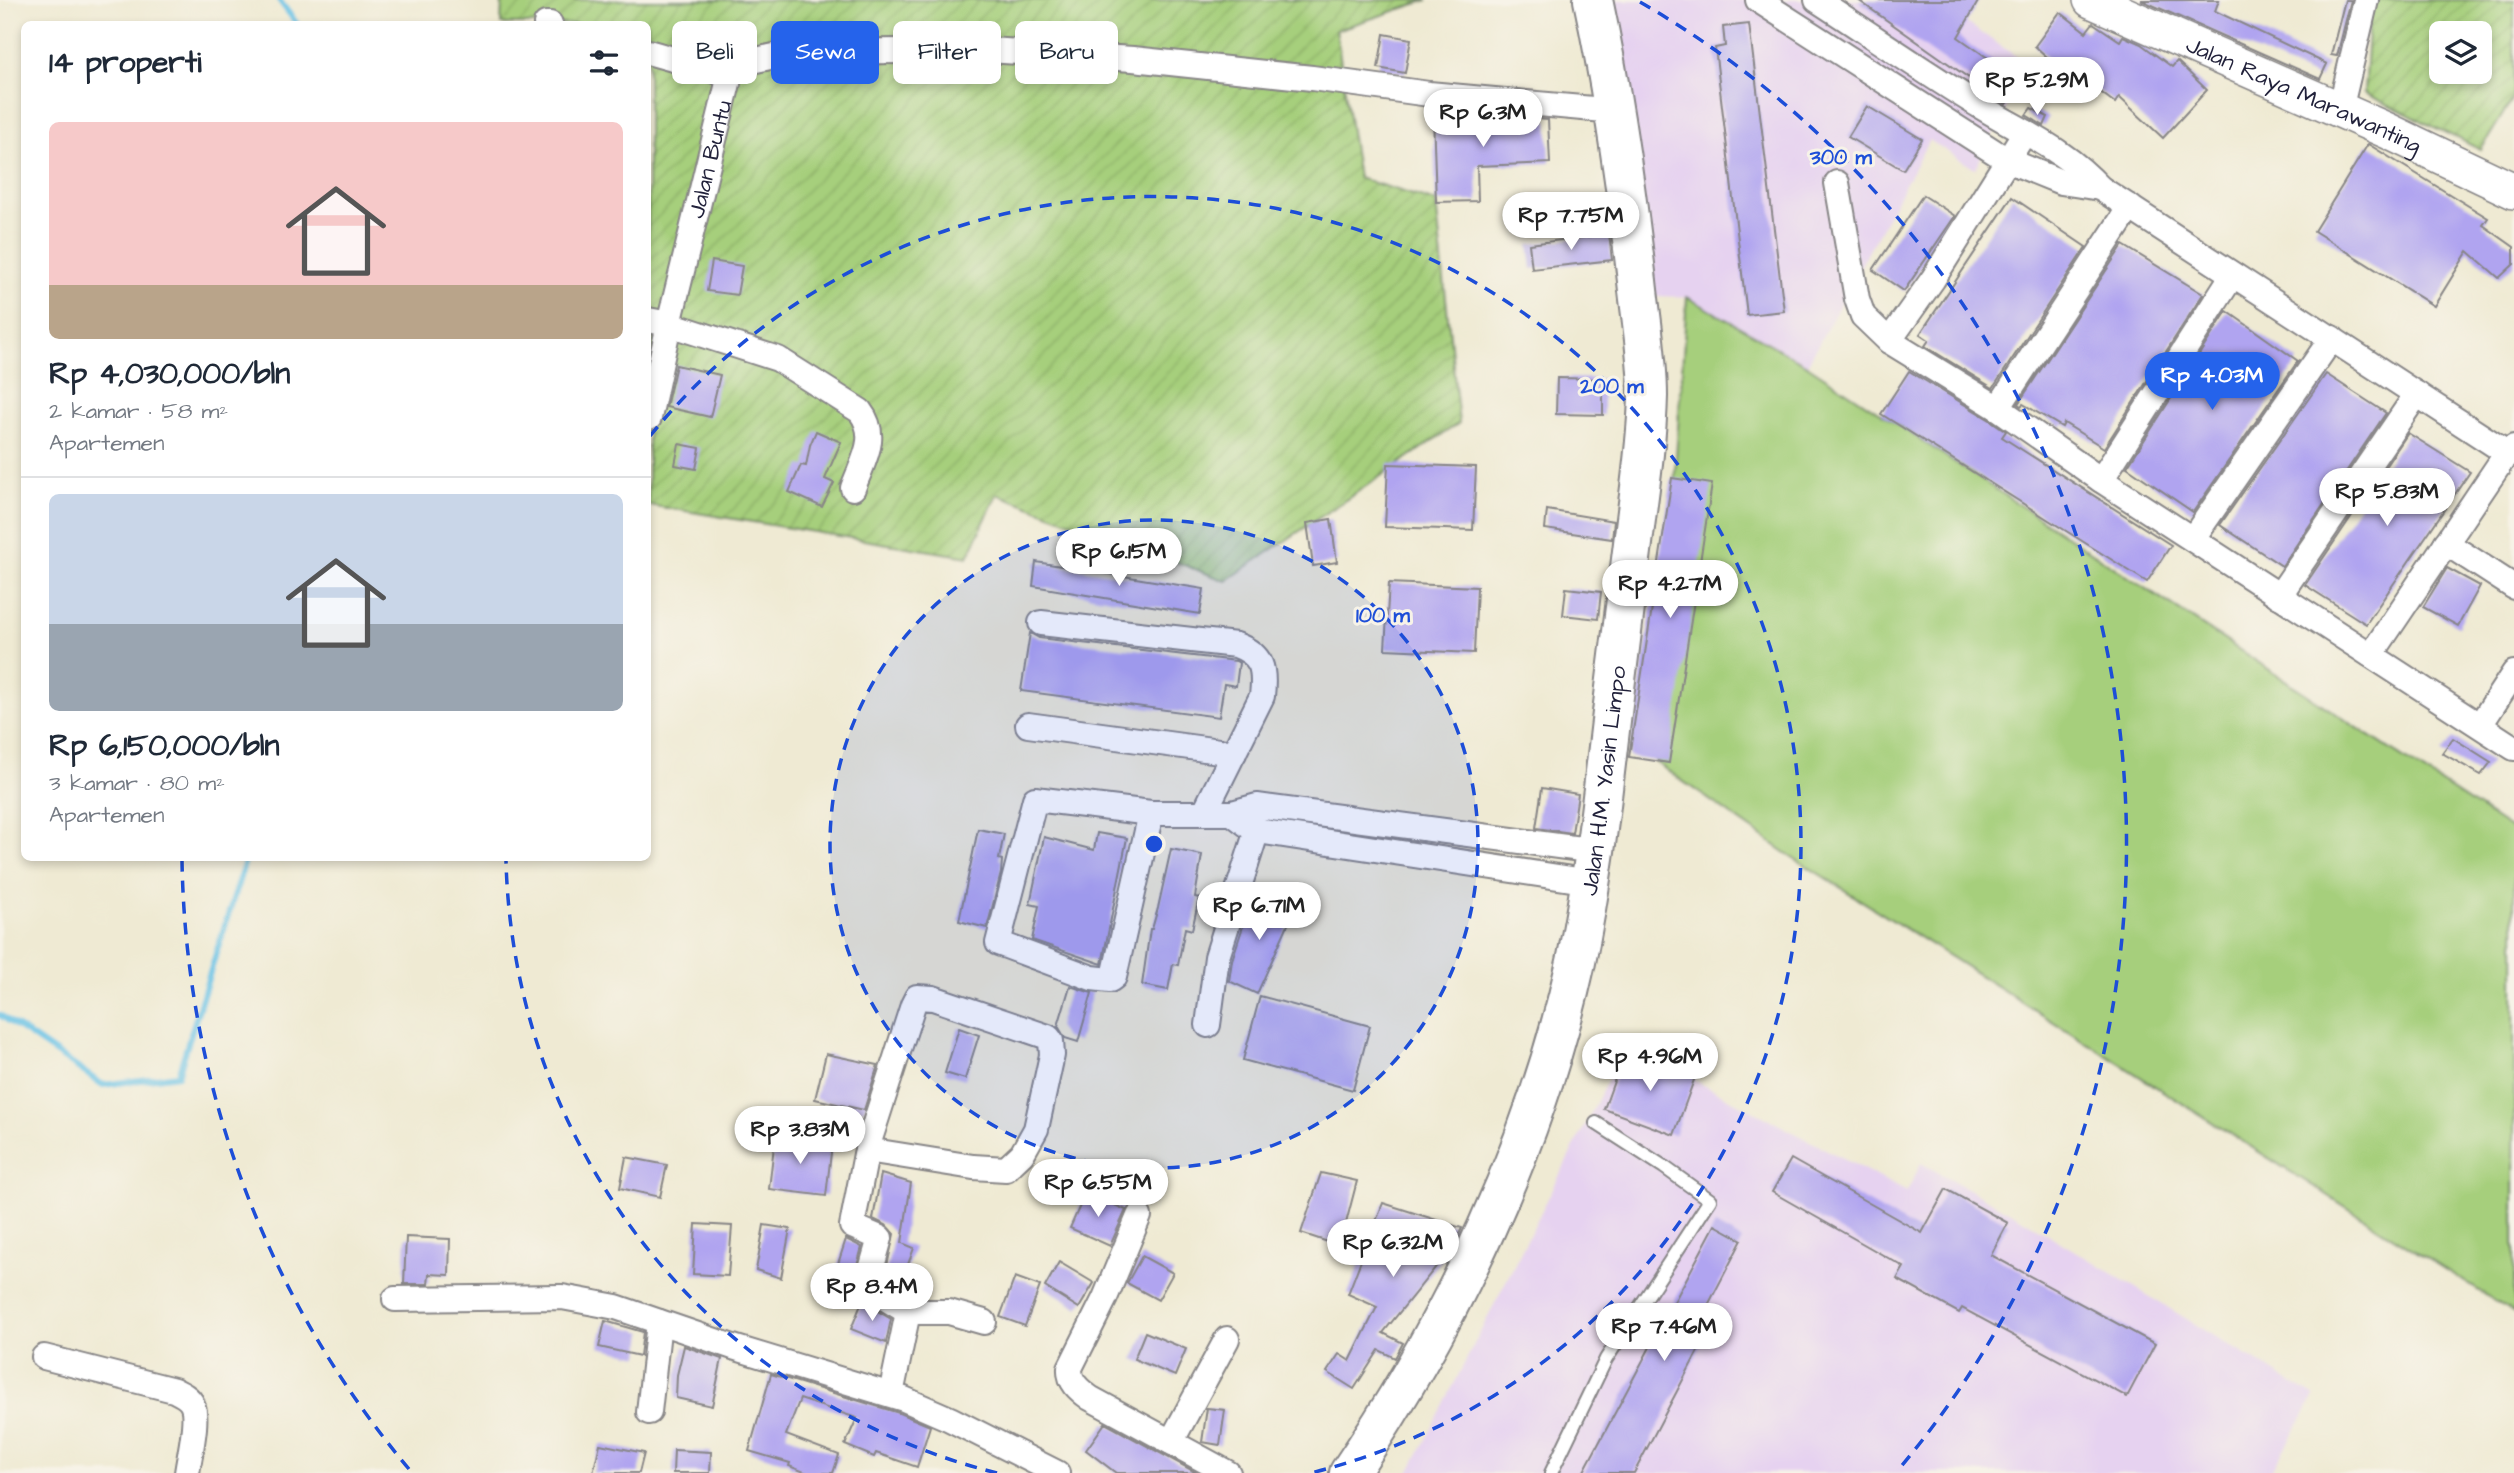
<!DOCTYPE html>
<html lang="id">
<head>
<meta charset="utf-8">
<style>
	:root { --surface:#fff; --page:#f2f2f3; --text:#1f2937; --muted:#747a83; --line:#e0e1e3; --accent:#2563eb }
	body { margin:0; font-family:"Architects Daughter",sans-serif; background:var(--page); color:var(--text); height:100vh; display:flex; flex-direction:column; font-size:26px; white-space:nowrap }
	* { box-sizing:border-box; margin:0 }
	p { font-size:23px; color:var(--muted) }
	.icon { flex:none; width:38px; height:38px; fill:none; stroke:currentColor; stroke-width:2; stroke-linecap:round; stroke-linejoin:round }
	.map { position:relative; flex:1; overflow:hidden }
	.sheet { position:absolute; left:21px; top:21px; width:630px; height:840px; display:flex; flex-direction:column; background:var(--surface); border-radius:10px; box-shadow:0 4px 10px #0003 }
	.sheet>* { flex:none }
	.guide { position:absolute; left:672px; top:21px; width:665px; height:63px; display:flex; gap:14px }
	.fabs { position:absolute; left:2429px; top:21px; display:grid; gap:14px }
	.fabs a { display:grid; place-items:center; width:63px; height:63px; border-radius:10px; background:var(--surface); box-shadow:0 4px 10px #0003; font-size:35px }
	.price { position:absolute; translate:-50% -60px; padding:0 16px; border-radius:24px; background:#fff; color:#222; font-size:23px; line-height:46px; filter:drop-shadow(0 2px 4px #0008) }
	.price::after { content:''; position:absolute; left:50%; top:42px; width:21px; height:16px; margin-left:-10px; background:inherit; clip-path:polygon(0 0,100% 0,50% 100%) }
	.price.active { background:var(--accent); color:#fff }
	ul { padding:0; list-style:none }
	li { display:grid; align-content:center; gap:14px; height:371px; padding:0 28px }
	li+li { border-top:2px solid var(--line) }
	li span { display:grid; place-items:center; height:217px; border-radius:10px; color:#555 }
	li>.icon { margin-inline-start:auto }
	span .icon { width:126px; height:126px; fill:#fffc; stroke-width:1 }
	li b { font-size:30px }
	h2 { display:flex; justify-content:space-between; align-items:center; height:84px; padding:0 28px; font-size:30px }
	.chip { padding:0 24px; border-radius:10px; background:var(--surface); box-shadow:0 4px 10px #0003; font-size:24px; line-height:63px }
	.chip.active { background:var(--accent); color:#fff }
	.map>svg:first-child { display:block }
	.built { fill:#e6d2f0 }
	.grass { fill:#a6cf7b; stroke:#64785b; stroke-width:2 }
	.garden { fill:url(#garden-furrows); stroke:#64785b; stroke-width:2; fill-rule:evenodd }
	.lines { fill:none; stroke-linecap:round; stroke-linejoin:round }
	.stream { stroke:#68c2e6; stroke-width:6 }
	.building { fill:#b0a4f0 }
	.lane-casing { stroke:#888687; stroke-width:16 }
	.street-casing { stroke:#888687; stroke-width:28 }
	.secondary-casing { stroke:#888687; stroke-width:38 }
	.primary-casing { stroke:#888687; stroke-width:42 }
	.lane { stroke:#fff; stroke-width:12 }
	.street { stroke:#fff; stroke-width:24 }
	.secondary { stroke:#fff; stroke-width:35 }
	.primary { stroke:#fff; stroke-width:38 }
	.ring { fill:none; stroke:#1d4ed8; stroke-width:3.5; stroke-dasharray:12 9 }
	.labels { text-anchor:middle; stroke-width:6; stroke-linejoin:round; paint-order:stroke }
	.street-label { font-size:23px; fill:#22223b; stroke:#f7f3e8 }
	.centre { fill:#1d4ed8; stroke:#f7f3e8; stroke-width:3.5 }
	.ring-label { font-size:21px; text-anchor:middle; font-weight:bold; fill:#1d4ed8; stroke:#f7f3e8; stroke-width:6; stroke-linejoin:round; paint-order:stroke }
</style>
</head>
<body>
<div class="map">
<svg width="2514" height="1473" viewBox="0 0 2514 1473">
	<defs>
		<pattern id="garden-furrows" width="10" height="10" patternUnits="userSpaceOnUse" patternTransform="scale(1.75)"><rect width="10" height="10" fill="#a6cf7b"/><path d="M-1 1l2-2M0 10L10 0M9 11l2-2" fill="none" stroke="#8fb16b"/></pattern>
	</defs>
	<rect width="100%" height="100%" fill="#f7f3e8"/>
	<filter id="ink" filterUnits="userSpaceOnUse"><feTurbulence type="fractalNoise" baseFrequency=".0143" numOctaves="2"/><feDisplacementMap in="SourceGraphic" scale="14" xChannelSelector="R" yChannelSelector="G"/><feConvolveMatrix kernelMatrix="1 2 1 2 8 2 1 2 1" color-interpolation-filters="sRGB"/></filter>
	<filter id="wash" filterUnits="userSpaceOnUse"><feTurbulence type="fractalNoise" baseFrequency=".00686" numOctaves="4" result="noise"/><feDisplacementMap in="SourceGraphic" scale="28" xChannelSelector="R" yChannelSelector="G"/><feGaussianBlur stdDeviation="1.57" result="paint"/><feColorMatrix in="noise" values="0 0 0 0 0 0 0 0 0 0 0 0 0 0 0 0 0 1.4 0 .05"/><feComposite in="paint" operator="in"/></filter>
	<g filter="url(#wash)">
		<rect width="100%" height="100%" fill="#efead3"/>
		<g class="built">
			<polygon points="1610,0 1933,0 2029,65 1975,169 1929,140 1807,365 1687,297 1653,296"/>
			<polygon points="1624,1048 1696,1081 1907,1192 1921,1163 2019,1217 2315,1397 2270,1473 1409,1473"/>
		</g>
		<polygon class="grass" points="1687,297 1807,365 2514,831 2514,1313 1786,853 1655,762"/>
		<g class="garden">
			<polygon points="502,0 1428,0 1336,30 1358,178 1436,202 1459,423 1226,581 997,494 968,557 648,505 648,24 501,24"/>
			<path d="M2370,0H2514V96L2481,150L2364,93ZM2441,33H2480V72H2441Z"/>
		</g>
		<g class="lines">
			<g class="stream">
				<polyline points="279,0 297,24"/>
				<polyline points="0,1015 103,1085 178,1075 246,858"/>
			</g>
		</g>
		<g id="blocks">
			<g class="building">
				<polygon points="1858,0 1979,0 1958,37 2022,82 2006,104"/>
				<polygon points="2141,0 2219,0 2215,11 2327,64 2320,79"/>
				<polygon points="2345,0 2351,0 2337,56 2331,55"/>
				<polygon points="2060,12 2086,32 2093,23 2120,41 2123,36 2141,44 2172,67 2177,61 2207,90 2163,138 2119,97 2115,103 2087,82 2082,89 2035,46"/>
				<polygon points="1749,24 1784,311 1747,315 1715,48 1725,46 1723,27"/>
				<polygon points="1384,34 1411,39 1405,73 1378,68"/>
				<polygon points="1867,106 1922,139 1903,170 1848,137"/>
				<polygon points="2031,108 2048,117 2044,126 2026,115"/>
				<polygon points="1474,113 1548,120 1550,163 1477,166 1478,201 1436,202 1433,114"/>
				<polygon points="2368,144 2488,218 2483,225 2514,247 2514,264 2499,278 2468,251 2434,306 2314,231"/>
				<polygon points="1923,195 1955,216 1904,291 1873,270"/>
				<polygon points="2012,197 2086,247 1993,388 1925,346 1929,340 1920,334"/>
				<polygon points="1609,234 1612,260 1532,269 1529,244"/>
				<polygon points="2123,245 2203,294 2104,448 2064,423 2062,427 2023,404 2021,406 2018,404"/>
				<polygon points="712,261 742,266 737,295 707,291"/>
				<polygon points="2227,311 2298,361 2193,512 2127,467"/>
				<polygon points="676,365 720,375 710,417 666,407"/>
				<polygon points="1909,371 1990,420 2006,431 2002,437 2171,545 2147,582 1881,414"/>
				<polygon points="2326,374 2386,413 2282,566 2220,525"/>
				<polygon points="1557,378 1603,379 1603,415 1556,414"/>
				<polygon points="816,431 841,442 825,479 834,483 822,507 789,492 801,465 806,466 810,445"/>
				<polygon points="2408,433 2470,472 2366,624 2305,585"/>
				<polygon points="679,444 700,448 696,469 675,465"/>
				<polygon points="1388,464 1476,467 1473,530 1385,527"/>
				<polygon points="1672,478 1712,484 1669,763 1629,757"/>
				<polygon points="1547,510 1614,521 1612,539 1545,529"/>
				<polygon points="1331,519 1337,562 1313,566 1307,523"/>
				<polygon points="1036,562 1204,589 1200,614 1033,586"/>
				<polygon points="2447,568 2480,586 2458,626 2423,607"/>
				<polygon points="1389,583 1477,587 1474,653 1385,649"/>
				<polygon points="1566,588 1601,592 1598,619 1563,615"/>
				<polygon points="1030,633 1039,638 1236,661 1239,663 1236,686 1224,684 1219,717 1021,691"/>
				<polygon points="2453,738 2491,762 2481,775 2442,753"/>
				<polygon points="1542,788 1578,794 1572,833 1536,828"/>
				<polygon points="978,829 1004,834 999,859 1002,860 1001,873 987,928 959,921"/>
				<polygon points="1097,833 1127,838 1102,964 1032,940 1039,906 1030,904 1044,837 1094,850"/>
				<polygon points="1171,849 1202,855 1195,897 1199,898 1192,930 1185,928 1178,965 1173,964 1168,990 1142,985 1150,929 1152,929 1158,908"/>
				<polygon points="1254,893 1294,911 1257,994 1229,981 1232,960"/>
				<polygon points="1070,986 1092,993 1078,1042 1065,1038 1058,1026"/>
				<polygon points="1260,996 1370,1026 1353,1090 1243,1060"/>
				<polygon points="959,1028 979,1035 965,1079 945,1073"/>
				<polygon points="1625,1051 1695,1077 1674,1135 1604,1109"/>
				<polygon points="826,1054 878,1065 864,1110 815,1099"/>
				<polygon points="775,1137 832,1144 826,1196 769,1189"/>
				<polygon points="626,1157 667,1165 660,1197 620,1188"/>
				<polygon points="1791,1159 1922,1233 1946,1189 2008,1223 1991,1255 2155,1344 2127,1397 1962,1308 1959,1313 1897,1279 1904,1267 1772,1192"/>
				<polygon points="1321,1173 1357,1181 1340,1246 1301,1233"/>
				<polygon points="881,1174 911,1183 902,1243 914,1248 899,1289 884,1280 894,1234 886,1225 873,1219"/>
				<polygon points="1086,1192 1126,1210 1110,1246 1070,1228"/>
				<polygon points="1383,1203 1462,1228 1455,1243 1383,1333 1403,1343 1395,1358 1379,1350 1354,1389 1327,1372 1339,1354 1350,1361 1377,1307 1348,1294"/>
				<polygon points="696,1224 732,1226 728,1276 693,1274"/>
				<polygon points="764,1225 790,1229 781,1278 756,1270"/>
				<polygon points="1715,1225 1742,1240 1695,1330 1706,1336 1634,1473 1583,1473"/>
				<polygon points="406,1237 450,1239 449,1275 429,1274 428,1284 404,1284"/>
				<polygon points="846,1239 862,1247 855,1273 837,1267"/>
				<polygon points="1142,1256 1173,1273 1158,1300 1127,1283"/>
				<polygon points="1059,1262 1094,1283 1079,1308 1045,1287"/>
				<polygon points="1015,1277 1040,1286 1025,1326 1000,1317"/>
				<polygon points="862,1302 891,1319 886,1343 851,1329"/>
				<polygon points="605,1321 643,1332 640,1356 599,1347"/>
				<polygon points="1145,1332 1186,1349 1175,1376 1134,1359"/>
				<polygon points="684,1346 722,1359 712,1406 676,1398 677,1375"/>
				<polygon points="771,1374 899,1413 930,1426 917,1467 876,1453 874,1457 845,1445 857,1418 800,1399 786,1435 839,1455 833,1473 807,1473 789,1466 790,1463 749,1451"/>
				<polygon points="1207,1408 1225,1410 1220,1445 1202,1442"/>
				<polygon points="1105,1423 1197,1473 1116,1473 1086,1450"/>
				<polygon points="600,1444 644,1453 639,1473 593,1473"/>
				<polygon points="674,1450 711,1452 710,1473 673,1473"/>
			</g>
		</g>
	</g>
	<g filter="url(#ink)">
		<use href="#blocks" fill-opacity="0" stroke="#888687" stroke-width="2"/>
		<g class="lines">
			<defs>
				<polyline id="lane" points="1551,1473 1606,1359 1710,1200 1664,1167 1596,1123"/>
				<g id="street">
					<polyline points="1758,0 2007,160 2061,182 2100,188"/>
					<path d="M1817,0C1873,36 1928,75 1985,109C2028,135 2065,150 2100,188L2507,453"/>
					<polyline points="546,24 550,24"/>
					<polyline points="648,52 730,75"/>
					<polyline points="2340,110 2366,0"/>
					<polyline points="2025,132 1933,279 1889,341 1998,408 2101,480 2514,748"/>
					<polyline points="1837,183 1857,299 1863,316 1889,341"/>
					<path d="M648,320L669,324L778,359L860,411C880,437 863,460 853,488"/>
					<polyline points="1998,408 2130,207"/>
					<path id="s1" d="M649,418L669,324L730,75L742,65L756,60L779,55L817,52L988,50L1133,59L1312,78L1429,94L1615,111"/>
					<polyline points="2101,480 2232,276"/>
					<polyline points="2193,538 2332,338"/>
					<polyline points="2446,543 2514,587"/>
					<polyline points="2279,596 2417,394"/>
					<path d="M1041,623L1236,645C1263,655 1265,669 1262,696L1204,813"/>
					<polyline points="2371,655 2507,453 2514,447"/>
					<polyline points="1028,725 1234,753"/>
					<polyline points="2480,725 2514,673"/>
					<polyline points="1151,813 1114,977 1110,980 1092,978 998,943 1035,799 1151,813 1232,813 1257,806 1596,851"/>
					<polyline points="1232,813 1249,826 1264,832 1591,882"/>
					<polyline points="1208,1025 1217,957 1257,830"/>
					<polyline points="867,1150 973,1167 1006,1169 1022,1154 1036,1129 1052,1055 1051,1041 1048,1037 933,998 917,997 913,1005 869,1142 866,1154 852,1226 880,1238 869,1277 870,1289 908,1312"/>
					<path d="M1139,1216L1105,1298L1070,1368C1069,1382 1079,1390 1090,1398L1228,1473"/>
					<polyline points="395,1299 562,1297 616,1307 733,1347 904,1399 950,1419 1057,1473"/>
					<path d="M44,1357L174,1390C180,1393 189,1397 192,1404C199,1418 189,1457 187,1473"/>
					<polyline points="891,1394 908,1312 949,1312 984,1322"/>
					<polyline points="649,1412 659,1322"/>
					<polyline points="1171,1442 1227,1339"/>
				</g>
				<g id="secondary">
					<path id="s2" d="M2091,0L2388,131L2514,191"/>
				</g>
				<g id="primary">
					<path id="s3" d="M1349,1473C1453,1319 1536,1144 1576,962C1597,862 1605,765 1618,664C1624,613 1631,562 1637,511C1642,473 1647,435 1648,396C1648,358 1641,320 1637,281C1626,187 1613,93 1593,0"/>
				</g>
			</defs>
			<use href="#lane" class="lane-casing"/>
			<use href="#street" class="street-casing"/>
			<use href="#secondary" class="secondary-casing"/>
			<use href="#primary" class="primary-casing"/>
			<use href="#lane" class="lane"/>
			<use href="#street" class="street"/>
			<use href="#secondary" class="secondary"/>
			<use href="#primary" class="primary"/>
		</g>
	</g>
	<circle cx="1154" cy="844" r="324" fill="#1d4ed8" fill-opacity=".12"/>
	<g class="ring">
		<circle cx="1154" cy="844" r="324"/>
		<path d="M997 1473A648 648 0 0 1 506 861M650 436A648 648 0 1 1 1311 1473"/>
		<path d="M409 1469A972 972 0 0 1 182 861M1640 2A972 972 0 0 1 1899 1469"/>
	</g>
	<g class="labels">
		<g class="street-label">
			<text dy="8" stroke="none"><textPath href="#s2" startOffset="233">Jalan Raya Marawanting</textPath></text>
			<text dy="8" stroke="none"><textPath href="#s1" startOffset="266">Jalan Buntu</textPath></text>
			<text dy="8" stroke="none"><textPath href="#s3" startOffset="746">Jalan H.M. Yasin Limpo</textPath></text>
		</g>
	</g>
	<circle cx="1154" cy="844" r="10" class="centre"/>
	<g class="ring-label">
		<text x="1841" y="164">300 m</text>
		<text x="1612" y="393">200 m</text>
		<text x="1383" y="622">100 m</text>
	</g>
</svg>
<div class="fabs">
<a><svg class="icon" aria-label="layers" viewBox="0 0 24 24"><path d="M12 4l9 5-9 5-9-5zM3 14l9 5 9-5"/></svg></a>
</div>
<b class="price" style="left:2037px;top:117px">Rp 5.29M</b>
<b class="price" style="left:1483px;top:149px">Rp 6.3M</b>
<b class="price" style="left:1571px;top:252px">Rp 7.75M</b>
<b class="price active" style="left:2212px;top:412px">Rp 4.03M</b>
<b class="price" style="left:2387px;top:528px">Rp 5.83M</b>
<b class="price" style="left:1119px;top:588px">Rp 6.15M</b>
<b class="price" style="left:1670px;top:620px">Rp 4.27M</b>
<b class="price" style="left:1259px;top:942px">Rp 6.71M</b>
<b class="price" style="left:1650px;top:1093px">Rp 4.96M</b>
<b class="price" style="left:800px;top:1166px">Rp 3.83M</b>
<b class="price" style="left:1098px;top:1219px">Rp 6.55M</b>
<b class="price" style="left:1393px;top:1279px">Rp 6.32M</b>
<b class="price" style="left:872px;top:1323px">Rp 8.4M</b>
<b class="price" style="left:1664px;top:1363px">Rp 7.46M</b>
<div class="guide">
<a class="chip">Beli</a>
<a class="chip active">Sewa</a>
<a class="chip">Filter</a>
<a class="chip">Baru</a>
</div>
<section class="sheet">
<h2>14 properti<svg class="icon" aria-label="filters" viewBox="0 0 24 24"><path d="M4 7h16M4 17h16"/><circle cx="9" cy="7" r="2"/><circle cx="15" cy="17" r="2"/></svg></h2>
<ul>
<li><span style="background:linear-gradient(#f6c9c9 75%,#b9a48a 0)"><svg class="icon" aria-label="home" viewBox="0 0 24 24"><path d="M3 11l9-7 9 7M6 9v11h12V9"/></svg></span><div><b>Rp 4,030,000/bln</b><p>2 kamar · 58 m²</p><p>Apartemen</p></div></li>
<li><span style="background:linear-gradient(#c9d6e8 60%,#9aa5b1 0)"><svg class="icon" aria-label="home" viewBox="0 0 24 24"><path d="M3 11l9-7 9 7M6 9v11h12V9"/></svg></span><div><b>Rp 6,150,000/bln</b><p>3 kamar · 80 m²</p><p>Apartemen</p></div></li>
</ul>
</section>
</div>
</body>
</html>
